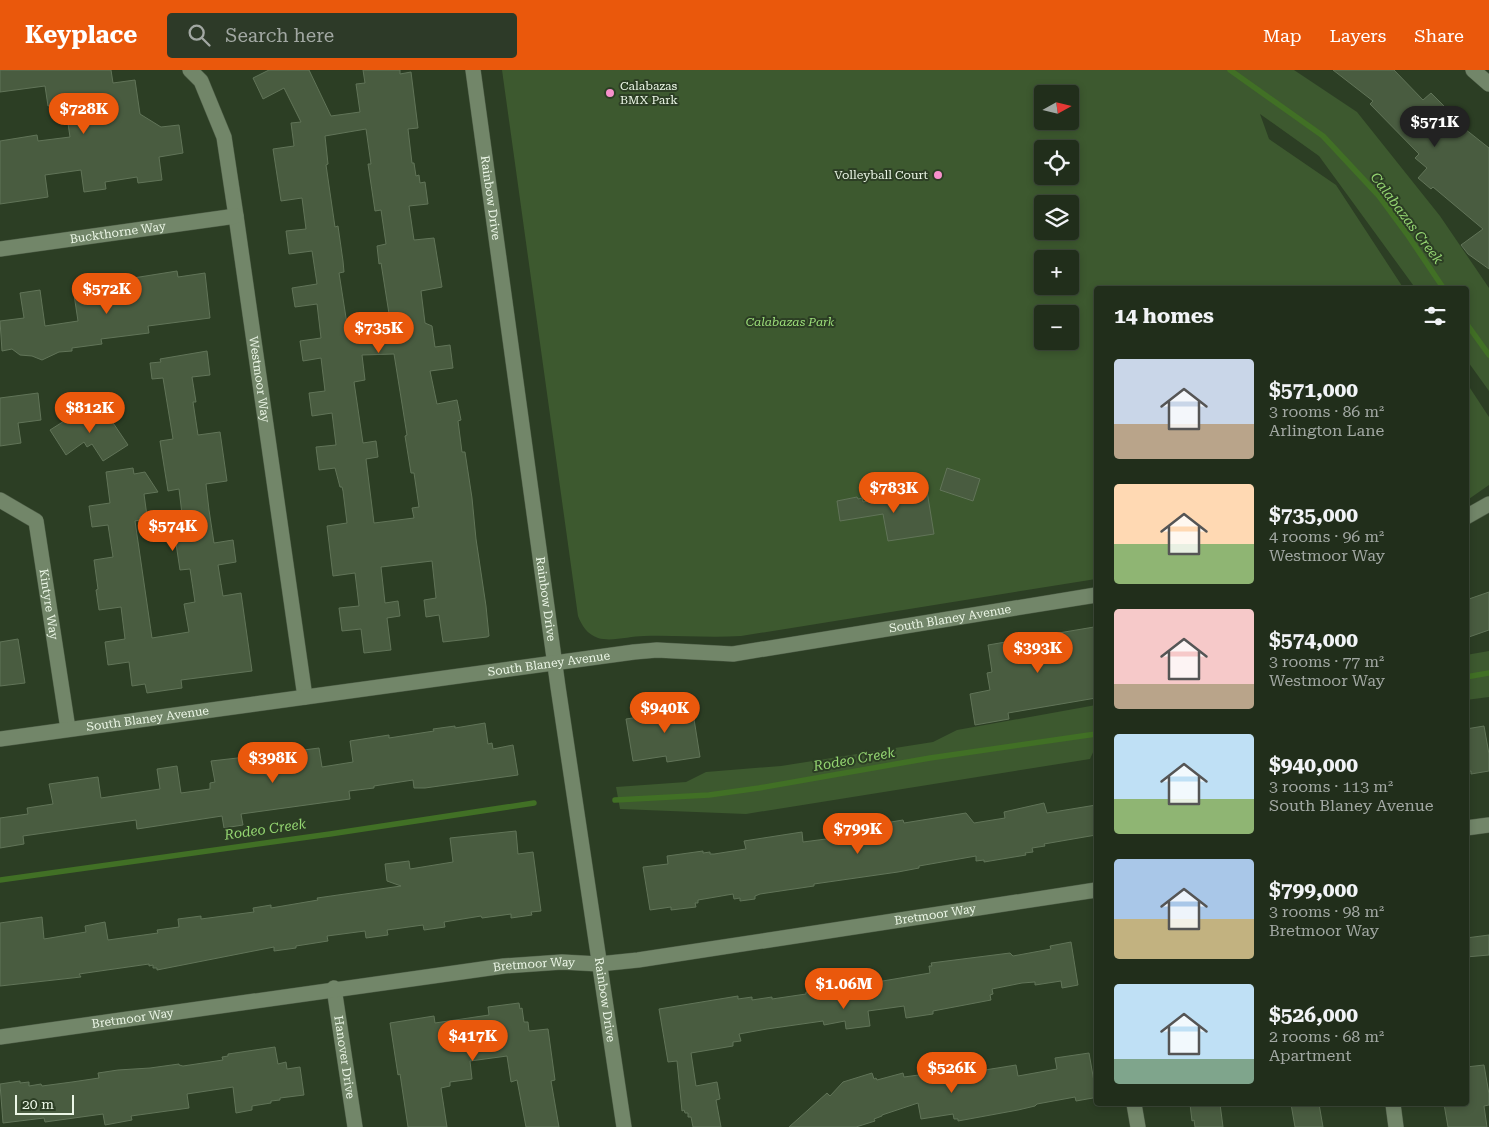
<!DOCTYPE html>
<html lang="en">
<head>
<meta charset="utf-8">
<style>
	:root { --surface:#212e1b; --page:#2d3a28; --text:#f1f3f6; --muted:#a2a8a3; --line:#3e4a3a; --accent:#ea580c }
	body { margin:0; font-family:"Roboto Serif",serif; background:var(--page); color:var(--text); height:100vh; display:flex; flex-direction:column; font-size:19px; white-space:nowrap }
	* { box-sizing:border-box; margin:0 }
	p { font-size:16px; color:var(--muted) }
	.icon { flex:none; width:28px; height:28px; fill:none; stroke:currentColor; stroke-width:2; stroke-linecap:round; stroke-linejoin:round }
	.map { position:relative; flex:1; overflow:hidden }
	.panel { position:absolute; left:1094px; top:216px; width:375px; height:820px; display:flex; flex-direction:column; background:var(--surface); border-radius:5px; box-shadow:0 2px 8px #0003,0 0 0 1px var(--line) }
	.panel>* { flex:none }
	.needle { width:32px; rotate:82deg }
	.fabs { position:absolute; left:1034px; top:15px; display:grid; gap:10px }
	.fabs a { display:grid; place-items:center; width:45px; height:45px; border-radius:5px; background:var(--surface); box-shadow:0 2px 8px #0003,0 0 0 1px var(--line); font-size:25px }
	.scale { position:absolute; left:15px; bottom:12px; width:59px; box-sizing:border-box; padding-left:5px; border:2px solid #ebf6e6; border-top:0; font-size:14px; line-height:18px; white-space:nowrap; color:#ebf6e6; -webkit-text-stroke:4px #2c3e24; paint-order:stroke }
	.price { position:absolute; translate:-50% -42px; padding:0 11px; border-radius:18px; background:var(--accent); color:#fff; font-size:16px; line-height:32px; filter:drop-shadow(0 1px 2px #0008) }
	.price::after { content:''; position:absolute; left:50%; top:30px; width:15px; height:11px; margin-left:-8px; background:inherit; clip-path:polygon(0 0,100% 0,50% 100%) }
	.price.current { background:#222; color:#fff }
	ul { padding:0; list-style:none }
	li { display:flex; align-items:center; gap:15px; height:125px; padding:0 20px }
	li span { display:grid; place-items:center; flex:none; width:140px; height:100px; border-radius:5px; color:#555 }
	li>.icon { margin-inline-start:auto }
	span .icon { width:60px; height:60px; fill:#fffc; stroke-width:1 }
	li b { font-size:21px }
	h2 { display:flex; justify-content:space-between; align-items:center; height:60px; padding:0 20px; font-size:21px }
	header { display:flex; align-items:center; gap:30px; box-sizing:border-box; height:70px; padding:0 25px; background:var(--accent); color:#fff }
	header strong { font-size:24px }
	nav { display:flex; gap:28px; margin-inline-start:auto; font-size:18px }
	.search { width:350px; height:45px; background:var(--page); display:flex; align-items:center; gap:12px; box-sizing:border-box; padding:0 18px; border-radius:5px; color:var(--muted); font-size:19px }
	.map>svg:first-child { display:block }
	.green { fill:#3d592f; fill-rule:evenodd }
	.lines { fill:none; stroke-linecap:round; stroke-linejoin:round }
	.stream { stroke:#417025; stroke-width:5.5 }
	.building { fill:#495c40; stroke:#617458; fill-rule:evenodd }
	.minor-casing { stroke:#4c5b45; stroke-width:16 }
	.tertiary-casing { stroke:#4c5b45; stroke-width:16 }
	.minor { stroke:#728669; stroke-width:15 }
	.tertiary { stroke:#728669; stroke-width:15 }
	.poi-dot { fill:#f890cb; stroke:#2c3e24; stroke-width:2 }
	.labels { text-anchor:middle; stroke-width:4; stroke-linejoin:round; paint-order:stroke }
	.poi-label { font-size:12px; fill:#ebf6e6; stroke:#2c3e24; text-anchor:start }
	.street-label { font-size:12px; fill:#ebf6e6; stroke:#2c3e24 }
	.park-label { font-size:12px; font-style:italic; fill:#9ee07b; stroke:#2c3e24 }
	.water-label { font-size:14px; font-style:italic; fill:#94d571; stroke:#2c3e24 }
</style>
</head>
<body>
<header>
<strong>Keyplace</strong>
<div class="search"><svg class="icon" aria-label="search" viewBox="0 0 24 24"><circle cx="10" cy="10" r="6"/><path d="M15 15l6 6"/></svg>Search here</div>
<nav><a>Map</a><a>Layers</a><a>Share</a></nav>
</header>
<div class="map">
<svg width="1489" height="1057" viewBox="0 0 1489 1057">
	<rect width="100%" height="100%" fill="#2c3e24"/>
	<g class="green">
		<path d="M502,0H1294L1357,42L1440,146L1489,218V321L1466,289V219H1416L1319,86L1260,44L1269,69L1336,115L1404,219H1096V509L741,566C708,568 676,565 644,566C630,566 612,572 598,568C587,564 582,556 578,546ZM1042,24H1070V51H1042ZM1042,79H1070V106H1042ZM1042,134H1070V161H1042ZM1042,189H1070V216H1042ZM1042,244H1070V271H1042Z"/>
		<polygon points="1466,312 1489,347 1489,415 1466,431"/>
		<polygon points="1489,581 1489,627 1466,630 1466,585"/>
		<polygon points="1096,635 1096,676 1090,689 746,744 620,739 616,717 686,712 706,702 781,696 933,672 957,660"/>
	</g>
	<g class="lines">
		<g class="stream">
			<polyline points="1230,0 1323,66 1379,126 1407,164 1444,219"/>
			<polyline points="1466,253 1489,285"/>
			<polyline points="1466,607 1489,603"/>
			<polyline points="615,730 709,725 759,718 930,688 1096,664"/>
			<polyline points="0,810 330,764 534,733"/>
		</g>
	</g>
	<g class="building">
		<polygon points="0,0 111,0 113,13 135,10 140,44 161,57 179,55 183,83 159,87 162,110 138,113 137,107 105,112 106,119 84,122 81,100 45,105 48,127 0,134 0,71 37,65 38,71 70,67 65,33 48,36 45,16 0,22"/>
		<path d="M269,0H309L331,46L360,42L356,14L365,13L363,0H400V4L411,2L418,58L408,59L412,93H414L416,106L419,105L420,113L425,112L428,134L409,136L414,170L434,168L442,217L421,221L425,253L432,256L435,277L450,275L453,298L430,301L437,334L457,330L461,350L458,351L462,382H465L472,428L476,469L486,536L489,566L487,567L443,572L439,545L426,547L424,530L436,528L432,491L381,497L385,533L398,531L400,546L387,548L391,580L364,583L361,559L342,561L339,538L359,536L355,503L333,506L327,456L347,453L343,421L342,417H340L335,398L319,400L316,377L336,375L332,343L312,346L309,323L325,321L321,288L303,291L300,271L321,268L317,234L295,237L292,218L317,214L312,181L289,184L286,161L306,159L302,128L281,131L273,79L294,76L291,53L301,52L284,18L263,29L253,8ZM366,59L371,94H368L375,141L381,140L386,174L377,176L379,194L381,193L390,250L347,254L339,203L344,202L343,191L338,156L335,157L326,95L328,94L325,66ZM394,284L407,365L405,366L411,403H414L419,437L412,438L414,448L374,453L366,389L378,387L376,371L363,373L354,312L365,310L362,285Z"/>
		<polygon points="1333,0 1394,0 1423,30 1431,23 1449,41 1446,44 1489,78 1489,199 1468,184 1461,175 1483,159 1433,117 1431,119 1418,108 1427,98 1415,88 1419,84 1370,34 1373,31"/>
		<polygon points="177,201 178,207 205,203 210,248 148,256 149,263 101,269 102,274 72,278 72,281 59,282 42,290 32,286 20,285 12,279 2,281 0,251 24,248 20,223 40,220 45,256 78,251 73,218 96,215 99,234 130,229 127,209"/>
		<polygon points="207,281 210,305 192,307 196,332 193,332 198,365 220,362 227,411 206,414 209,440 214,473 233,470 236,492 218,495 223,526 241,523 252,601 181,610 182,618 147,623 145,614 132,616 129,592 108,595 105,572 125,569 121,537 99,540 96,520 98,519 94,490 113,487 108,455 92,457 89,436 110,433 106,402 133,398 134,404 145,402 158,422 144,424 147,446 140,447 140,450 135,451 152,568 189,562 184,534 195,532 190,499 180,500 171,441 178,452 183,452 179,419 168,421 160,371 173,369 163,308 152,309 150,293 161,292 160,289"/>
		<polygon points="38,323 41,350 18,353 21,373 0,376 0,328"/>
		<polygon points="101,335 128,375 103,391 92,374 87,377 84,372 66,385 50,360 72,346 77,351"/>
		<polygon points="947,398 980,409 973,431 940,420"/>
		<polygon points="927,421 934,464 888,471 883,444 840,451 837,431 857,427 858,429 862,428 863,432"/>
		<polygon points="1489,522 1489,560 1466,568 1466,530"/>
		<polygon points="1094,557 1096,570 1096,628 1008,643 1009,649 975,655 970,624 990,620 987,603 992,602 988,575"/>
		<polygon points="18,569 25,613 0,616 0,572"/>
		<polygon points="691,630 700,687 667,692 666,686 633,691 626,649 659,644 658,635"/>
		<polygon points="485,653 488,674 492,673 493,679 513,675 518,705 425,718 414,718 413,710 374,716 374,718 349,721 350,729 241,744 243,755 224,758 222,746 137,759 136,750 23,766 24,774 0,778 0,748 28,744 27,738 53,734 49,714 98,707 101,728 127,724 160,719 157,699 177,696 181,723 210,719 210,713 215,712 211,691 264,685 266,705 299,698 296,681 319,678 322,697 353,692 350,671 389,665 389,668 434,661 433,659 455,656 455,658"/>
		<polygon points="1484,656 1489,684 1489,701 1471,704 1471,701 1466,702 1466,659"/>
		<polygon points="1044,733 1047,743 1096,735 1096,765 1044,774 1045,776 1032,778 1033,782 1025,783 1026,785 984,792 984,790 976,791 976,786 919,796 919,798 898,802 814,814 814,816 760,824 755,826 755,829 740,831 740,828 734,829 733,824 698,830 698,833 695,833 696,837 671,840 671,837 650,840 643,797 668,794 667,786 703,781 703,783 710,782 710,784 714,784 746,779 744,771 802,762 803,772 880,762 879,754 903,750 904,753 966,743 974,753 1005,748 1004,742"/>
		<polygon points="516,761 518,784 533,782 541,841 531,842 532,845 511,848 511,844 482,848 481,846 444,852 445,857 424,860 423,855 387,860 388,865 366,868 365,861 327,866 328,871 296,876 296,878 274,881 274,877 157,900 157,898 153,898 153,895 149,896 149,894 79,904 81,907 0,916 0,853 42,847 44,869 86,862 85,856 105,852 108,870 158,863 157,860 179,857 178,849 201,846 201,849 254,842 253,838 271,835 271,838 318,830 317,828 401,816 387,811 385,794 409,791 410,799 453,792 450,768"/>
		<polygon points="1489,865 1489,885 1466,887 1466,868"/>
		<polygon points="1071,872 1078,915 1062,918 1061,911 1035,915 1035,912 1022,913 992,919 993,924 990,925 991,930 933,941 933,944 906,948 904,936 868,941 870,956 846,959 845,951 824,955 823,951 767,959 739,964 741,971 733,972 733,976 691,983 696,1016 717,1012 720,1029 716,1030 721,1057 693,1057 691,1047 688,1047 688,1043 685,1043 684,1040 682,1041 677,991 668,992 659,939 738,926 738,929 752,927 752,930 772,927 772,929 806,924 806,922 815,919 859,912 859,915 930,903 929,896 932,896 931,893 1010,883 1013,886 1051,879 1050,876"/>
		<polygon points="519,933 520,939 522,938 524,952 528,952 529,961 548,959 555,1010 551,1011 559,1057 526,1057 517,1010 511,1012 507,986 470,991 472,1009 450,1012 450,1016 441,1018 447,1057 408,1057 400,1004 398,1005 390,953 434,946 435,953 489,945 488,937"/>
		<polygon points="275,977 278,994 286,992 287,999 300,997 304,1025 280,1028 280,1030 271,1031 271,1033 252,1036 252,1040 236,1043 233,1017 187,1024 189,1038 131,1046 132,1050 105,1055 103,1044 45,1052 44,1048 3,1053 0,1014 20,1011 20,1013 29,1012 29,1016 41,1014 42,1016 72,1012 99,1008 98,1003 118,1000 150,998 179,994 179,995 183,996 223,990 222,987 228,986 228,984"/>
		<polygon points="1089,983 1096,1023 1096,1027 1093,1028 1076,1031 1075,1027 1037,1034 1035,1036 1018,1040 958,1051 958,1049 954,1049 953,1044 921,1049 918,1033 882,1045 882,1046 874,1049 875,1051 856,1057 789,1057 827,1023 830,1026 843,1012 872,1003 874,1009 876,1008 877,1010 903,1003 904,1007 948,1001 949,1004 960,1002 960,1004 1016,995 1018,1006 1057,999 1055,988"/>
		<polygon points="1484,995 1489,1024 1489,1035 1484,1036 1487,1057 1448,1057 1444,1034 1466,1034 1466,997"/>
		<polygon points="1190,1034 1220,1034 1223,1057 1195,1057 1194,1050 1192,1051"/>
		<polygon points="1291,1034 1319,1034 1323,1057 1295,1057"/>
	</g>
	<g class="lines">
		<defs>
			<g id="minor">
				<path id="s1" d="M190,0L201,11L224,67L236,146L305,627"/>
				<polyline points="1473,0 1489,14"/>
				<path id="s2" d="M0,179L236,146"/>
				<path id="s3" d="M0,430L36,451L68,659"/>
				<polyline points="1466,758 1489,755"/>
				<path id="s4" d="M334,918L355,1057"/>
				<path id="s5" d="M0,967L504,896L562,892L599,894L638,890L1096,820"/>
				<polyline points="1134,1034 1138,1057"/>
				<polyline points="1393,1034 1396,1057"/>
			</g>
			<g id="tertiary">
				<path id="s6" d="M473,0L558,617L624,1057"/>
				<polyline points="1466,447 1489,434"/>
				<path id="s7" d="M0,669L634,582L657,580L733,584L1096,525"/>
			</g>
		</defs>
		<use href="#minor" class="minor-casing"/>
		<use href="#tertiary" class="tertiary-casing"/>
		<use href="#minor" class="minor"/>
		<use href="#tertiary" class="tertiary"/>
	</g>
	<g class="poi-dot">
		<circle cx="610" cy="23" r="5"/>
		<circle cx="938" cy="105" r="5"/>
	</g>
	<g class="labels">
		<g class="poi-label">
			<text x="620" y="20">Calabazas<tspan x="620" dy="14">BMX Park</tspan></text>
			<text x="928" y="109" text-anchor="end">Volleyball Court</text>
		</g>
		<g class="street-label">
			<text dy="4" stroke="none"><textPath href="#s6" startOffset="129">Rainbow Drive</textPath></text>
			<text dy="4" stroke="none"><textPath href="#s2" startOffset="119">Buckthorne Way</textPath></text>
			<text dy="4" stroke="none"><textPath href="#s1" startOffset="321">Westmoor Way</textPath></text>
			<text dy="4" stroke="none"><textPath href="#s6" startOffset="534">Rainbow Drive</textPath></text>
			<text dy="4" stroke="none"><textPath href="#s3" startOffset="126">Kintyre Way</textPath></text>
			<text dy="4" stroke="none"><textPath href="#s7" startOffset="959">South Blaney Avenue</textPath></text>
			<text dy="4" stroke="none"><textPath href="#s7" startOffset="554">South Blaney Avenue</textPath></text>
			<text dy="4" stroke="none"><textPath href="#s7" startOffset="149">South Blaney Avenue</textPath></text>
			<text dy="4" stroke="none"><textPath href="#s5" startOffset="944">Bretmoor Way</textPath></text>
			<text dy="4" stroke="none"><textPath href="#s5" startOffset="539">Bretmoor Way</textPath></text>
			<text dy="4" stroke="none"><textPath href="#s6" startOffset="939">Rainbow Drive</textPath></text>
			<text dy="4" stroke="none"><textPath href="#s5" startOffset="134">Bretmoor Way</textPath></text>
			<text dy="4" stroke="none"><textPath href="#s4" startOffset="70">Hanover Drive</textPath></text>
		</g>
		<g class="park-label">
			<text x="790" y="256">Calabazas Park</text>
		</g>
		<g class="water-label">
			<text transform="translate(1407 148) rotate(53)" y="5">Calabazas Creek</text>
			<text transform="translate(854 689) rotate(-10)" y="5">Rodeo Creek</text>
			<text transform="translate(265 759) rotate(-8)" y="5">Rodeo Creek</text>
		</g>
	</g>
</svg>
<div class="fabs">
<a><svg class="needle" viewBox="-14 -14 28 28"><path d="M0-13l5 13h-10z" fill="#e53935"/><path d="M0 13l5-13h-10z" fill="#a2a8a3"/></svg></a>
<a><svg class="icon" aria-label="locate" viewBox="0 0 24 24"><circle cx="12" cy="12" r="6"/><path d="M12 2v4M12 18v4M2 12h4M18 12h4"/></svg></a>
<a><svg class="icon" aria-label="layers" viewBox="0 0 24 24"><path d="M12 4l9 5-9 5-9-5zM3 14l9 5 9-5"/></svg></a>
<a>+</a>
<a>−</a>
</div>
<div class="scale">20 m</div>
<b class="price" style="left:84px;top:65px">$728K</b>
<b class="price current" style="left:1435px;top:78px">$571K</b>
<b class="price" style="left:107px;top:245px">$572K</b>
<b class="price" style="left:379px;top:284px">$735K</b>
<b class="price" style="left:90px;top:364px">$812K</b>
<b class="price" style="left:894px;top:444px">$783K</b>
<b class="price" style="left:173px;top:482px">$574K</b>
<b class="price" style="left:1038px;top:604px">$393K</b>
<b class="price" style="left:665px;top:664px">$940K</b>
<b class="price" style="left:273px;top:714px">$398K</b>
<b class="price" style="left:858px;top:785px">$799K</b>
<b class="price" style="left:844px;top:940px">$1.06M</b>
<b class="price" style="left:473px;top:992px">$417K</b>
<b class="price" style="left:952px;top:1024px">$526K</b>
<section class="panel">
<h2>14 homes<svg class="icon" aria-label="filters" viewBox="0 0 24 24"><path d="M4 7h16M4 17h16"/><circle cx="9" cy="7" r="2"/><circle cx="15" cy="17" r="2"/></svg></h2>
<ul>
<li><span style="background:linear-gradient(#c9d6e8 65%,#b9a48a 0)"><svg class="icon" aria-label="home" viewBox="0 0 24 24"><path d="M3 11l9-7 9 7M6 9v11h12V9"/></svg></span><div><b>$571,000</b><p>3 rooms · 86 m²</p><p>Arlington Lane</p></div></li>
<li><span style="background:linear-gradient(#ffd9b3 60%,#8fb573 0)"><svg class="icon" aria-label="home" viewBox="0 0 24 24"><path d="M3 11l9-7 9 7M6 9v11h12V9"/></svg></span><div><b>$735,000</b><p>4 rooms · 96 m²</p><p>Westmoor Way</p></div></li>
<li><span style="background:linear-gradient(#f6c9c9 75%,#b9a48a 0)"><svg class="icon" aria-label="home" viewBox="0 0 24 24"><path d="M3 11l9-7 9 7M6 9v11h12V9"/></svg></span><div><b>$574,000</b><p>3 rooms · 77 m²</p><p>Westmoor Way</p></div></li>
<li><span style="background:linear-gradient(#bfe0f5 65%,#8fb573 0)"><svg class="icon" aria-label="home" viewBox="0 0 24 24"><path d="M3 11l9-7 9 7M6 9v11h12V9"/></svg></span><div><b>$940,000</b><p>3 rooms · 113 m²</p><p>South Blaney Avenue</p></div></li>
<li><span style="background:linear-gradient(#a9c7e8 60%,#c2b280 0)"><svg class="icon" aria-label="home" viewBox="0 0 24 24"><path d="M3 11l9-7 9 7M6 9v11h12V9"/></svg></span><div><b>$799,000</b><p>3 rooms · 98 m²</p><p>Bretmoor Way</p></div></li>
<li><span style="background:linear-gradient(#bfe0f5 75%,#7fa58c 0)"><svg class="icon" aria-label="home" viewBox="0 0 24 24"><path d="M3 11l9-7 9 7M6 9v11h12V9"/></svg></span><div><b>$526,000</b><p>2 rooms · 68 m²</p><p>Apartment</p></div></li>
</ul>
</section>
</div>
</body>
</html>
